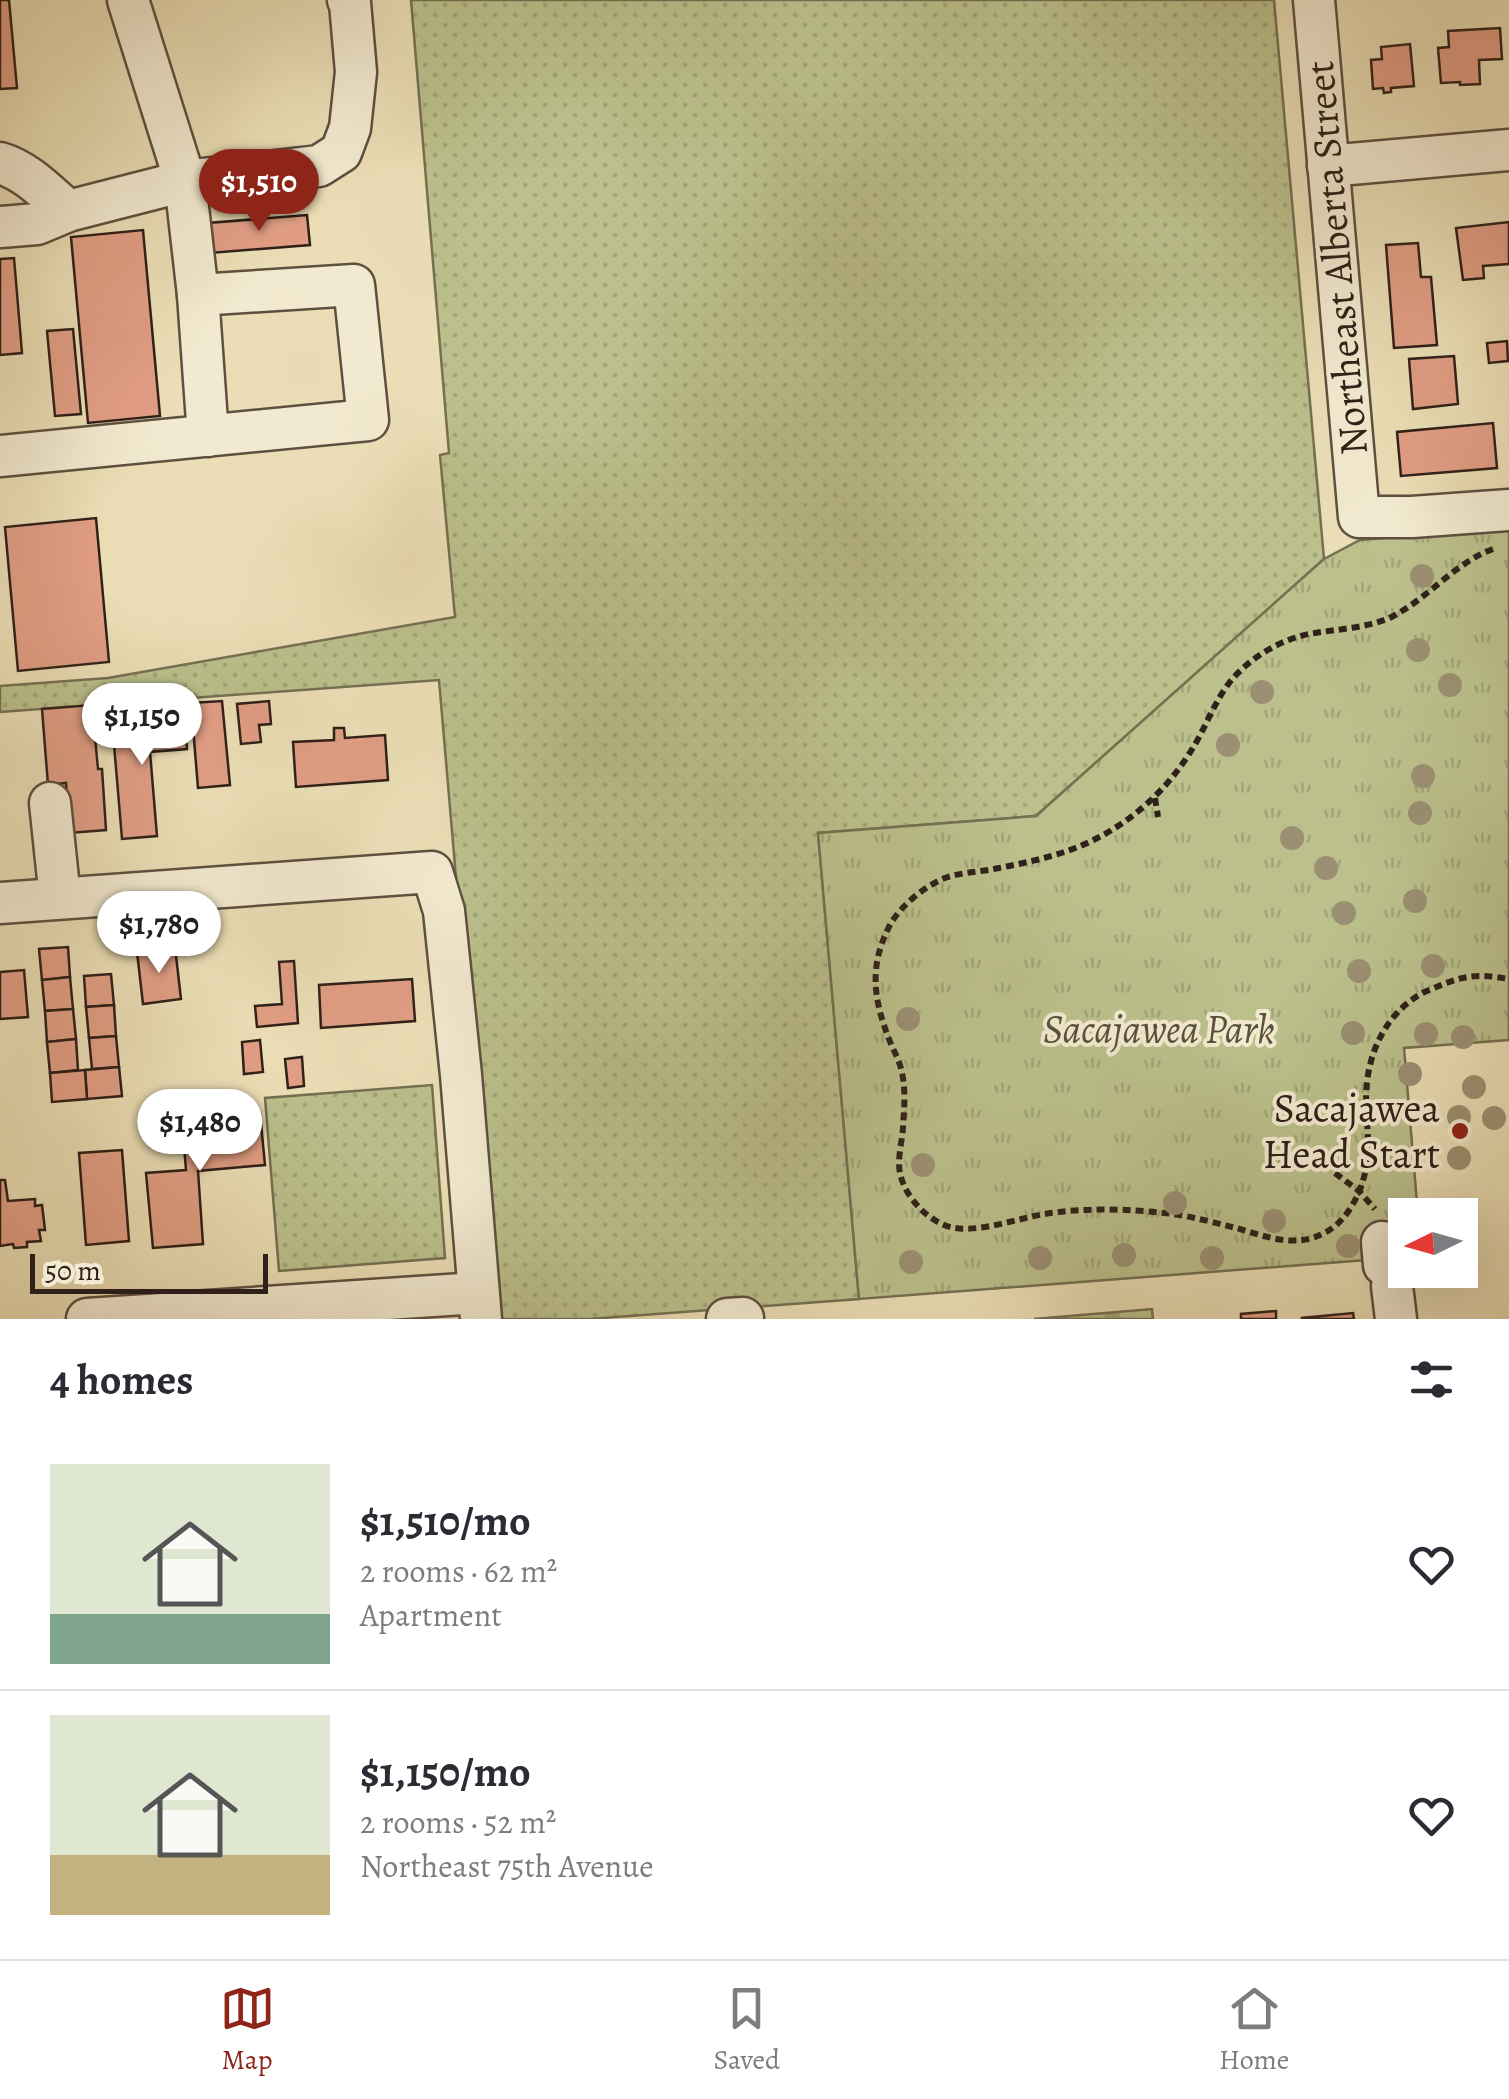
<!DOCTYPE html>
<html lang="en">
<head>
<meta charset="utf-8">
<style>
	:root { --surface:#fff; --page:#f7f7f7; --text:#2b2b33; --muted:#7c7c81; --line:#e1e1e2; --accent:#8f2418 }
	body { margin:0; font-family:Alegreya,serif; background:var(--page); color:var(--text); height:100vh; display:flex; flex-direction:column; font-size:38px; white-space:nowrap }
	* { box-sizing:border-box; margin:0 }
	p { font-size:32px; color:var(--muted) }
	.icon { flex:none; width:55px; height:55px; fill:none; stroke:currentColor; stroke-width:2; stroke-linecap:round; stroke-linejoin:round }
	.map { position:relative; height:1319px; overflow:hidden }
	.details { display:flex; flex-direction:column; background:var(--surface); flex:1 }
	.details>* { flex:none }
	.needle { width:65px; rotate:265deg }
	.fabs { position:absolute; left:1388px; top:1198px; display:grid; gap:20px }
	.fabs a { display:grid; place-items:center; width:90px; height:90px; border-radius:0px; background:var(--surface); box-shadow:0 10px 40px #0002; font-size:50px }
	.scale { position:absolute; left:30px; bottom:25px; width:238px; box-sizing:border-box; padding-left:10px; border:5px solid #2f2119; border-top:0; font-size:28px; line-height:35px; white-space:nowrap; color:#2f2119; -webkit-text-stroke:8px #f2ead0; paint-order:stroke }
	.price { position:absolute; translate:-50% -85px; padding:0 22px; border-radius:35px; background:#fff; color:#222; font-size:32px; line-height:65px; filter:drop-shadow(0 2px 5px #0008) }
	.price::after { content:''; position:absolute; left:50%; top:60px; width:30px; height:22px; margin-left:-15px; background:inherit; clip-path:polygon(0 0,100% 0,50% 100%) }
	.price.on { background:var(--accent); color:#fff }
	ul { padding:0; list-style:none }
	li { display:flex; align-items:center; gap:30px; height:250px; padding:0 50px }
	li+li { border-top:2px solid var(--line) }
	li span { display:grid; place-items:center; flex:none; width:280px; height:200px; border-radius:0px; color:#555 }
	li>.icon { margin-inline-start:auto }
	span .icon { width:120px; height:120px; fill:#fffc; stroke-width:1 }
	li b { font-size:42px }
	h2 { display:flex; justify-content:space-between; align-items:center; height:120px; padding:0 50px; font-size:42px }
	.tabs { display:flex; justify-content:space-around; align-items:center; height:140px; border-top:2px solid var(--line); background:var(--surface); font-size:28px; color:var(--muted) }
	.tabs a { display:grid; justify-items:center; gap:5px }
	.tabs .on { color:var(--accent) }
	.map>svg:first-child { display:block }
	.grass { fill:url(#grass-dots); stroke:#757052; stroke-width:2.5 }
	.forest { fill:url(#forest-firs); stroke:#757052; stroke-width:2.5 }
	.park { fill:url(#park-tufts); stroke:#757052; stroke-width:2.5 }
	.building { fill:#e19e85; stroke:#2f2119; stroke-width:2.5 }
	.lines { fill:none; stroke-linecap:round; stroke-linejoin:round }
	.minor-casing { stroke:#5e5040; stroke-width:45 }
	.path { stroke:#2f2119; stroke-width:6; stroke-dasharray:8 5; stroke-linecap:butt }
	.minor { stroke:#f2ead0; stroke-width:40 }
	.tree { fill:#9b9073 }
	.poi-dot { fill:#8f2418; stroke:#f2ead0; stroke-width:4 }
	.labels { text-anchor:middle; stroke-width:8; stroke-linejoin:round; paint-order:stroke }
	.street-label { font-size:40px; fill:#2f2119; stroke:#f2ead0 }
	.park-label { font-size:40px; font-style:italic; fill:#59513c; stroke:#f2ead0 }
	.poi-label { font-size:40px; fill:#2f2119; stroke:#f2ead0; text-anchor:end }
</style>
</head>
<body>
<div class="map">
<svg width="1509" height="1319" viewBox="0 0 1509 1319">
	<defs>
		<pattern id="grass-dots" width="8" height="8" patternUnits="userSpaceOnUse" patternTransform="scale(2.5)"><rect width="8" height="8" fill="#bbc08c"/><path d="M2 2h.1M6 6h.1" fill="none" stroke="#a1a578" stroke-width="1.8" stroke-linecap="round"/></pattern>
		<pattern id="forest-firs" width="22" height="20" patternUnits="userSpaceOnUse" patternTransform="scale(2.5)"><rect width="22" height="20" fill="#bbc08c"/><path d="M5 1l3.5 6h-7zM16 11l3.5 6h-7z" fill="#a1a578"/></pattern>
		<pattern id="park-tufts" width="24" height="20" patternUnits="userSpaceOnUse" patternTransform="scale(2.5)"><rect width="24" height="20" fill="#bbc08c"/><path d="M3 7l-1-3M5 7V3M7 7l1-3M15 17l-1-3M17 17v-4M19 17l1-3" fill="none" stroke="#a1a578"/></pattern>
	</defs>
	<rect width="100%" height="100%" fill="#ebdeb6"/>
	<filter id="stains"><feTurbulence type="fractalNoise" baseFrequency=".002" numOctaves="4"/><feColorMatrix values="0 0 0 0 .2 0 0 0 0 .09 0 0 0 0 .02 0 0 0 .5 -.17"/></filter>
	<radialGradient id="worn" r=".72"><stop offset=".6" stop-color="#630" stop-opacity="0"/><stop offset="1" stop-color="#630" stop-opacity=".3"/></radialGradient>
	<g class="grass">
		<polygon points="411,0 1274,0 1324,559 1036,816 818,833 859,1299 589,1319 494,1319 439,680 0,712 0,686 108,678 455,617 440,455 449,453"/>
		<polygon points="432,1085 445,1258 279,1271 265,1098"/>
	</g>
	<polygon class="forest" points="1152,1309 1153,1319 1034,1319"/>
	<polygon class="park" points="1509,528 1509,1040 1404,1048 1418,1215 1405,1215 1405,1257 859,1299 818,833 1036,816 1324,559 1360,540"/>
	<g class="building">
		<polygon points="0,0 9,0 17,88 0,89"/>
		<polygon points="1500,28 1502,59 1479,60 1480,84 1460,85 1460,82 1441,83 1438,48 1449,47 1448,31"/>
		<polygon points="1410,44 1414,86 1391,88 1391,92 1384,93 1383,88 1373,89 1371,60 1382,59 1381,47"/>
		<polygon points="307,215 310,245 210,253 208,223"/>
		<polygon points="1509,222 1509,264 1483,266 1484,278 1463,280 1456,228"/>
		<polygon points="143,230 160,416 88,423 71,237"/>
		<polygon points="1418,243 1421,277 1431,277 1437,345 1394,348 1386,245"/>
		<polygon points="14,258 22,353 0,355 0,259"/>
		<polygon points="73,329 81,414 55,416 47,331"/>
		<polygon points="1507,341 1508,361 1489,363 1487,343"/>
		<polygon points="1454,356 1458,404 1413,409 1409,359"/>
		<polygon points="1493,423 1497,468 1401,476 1397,432"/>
		<polygon points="96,518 109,662 18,671 5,527"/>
		<polygon points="222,701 230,785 198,788 191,703"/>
		<polygon points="269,701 271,724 259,725 261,742 241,744 237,704"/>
		<polygon points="92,705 98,769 102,769 106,830 69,833 66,783 48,785 42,709"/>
		<polygon points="185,715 187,749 150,752 157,836 122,839 112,721"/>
		<polygon points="334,728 344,728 345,738 385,735 388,780 296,787 293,742 334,740"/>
		<polygon points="68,947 70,977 42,980 39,949"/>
		<polygon points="175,947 181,999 143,1004 137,952"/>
		<polygon points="294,961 298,1023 257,1027 255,1006 282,1004 279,962"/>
		<polygon points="24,970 28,1017 0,1019 0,972"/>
		<polygon points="111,974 114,1005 86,1007 84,976"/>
		<polygon points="70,977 73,1009 45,1011 42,980"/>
		<polygon points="412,979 415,1021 321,1028 319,985"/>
		<polygon points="114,1005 116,1036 89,1038 86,1007"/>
		<polygon points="73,1009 76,1039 47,1042 45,1011"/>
		<polygon points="116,1036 119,1067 92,1069 89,1038"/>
		<polygon points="76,1039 78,1070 50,1073 47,1042"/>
		<polygon points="260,1040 263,1072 244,1074 242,1042"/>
		<polygon points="302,1057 304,1086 288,1088 285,1059"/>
		<polygon points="119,1067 122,1096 87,1099 85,1070"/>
		<polygon points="85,1070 87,1099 52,1102 50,1073"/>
		<polygon points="260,1113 265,1165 198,1171 203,1244 153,1248 146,1173 186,1170 182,1120"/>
		<polygon points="122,1150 129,1241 86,1245 79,1153"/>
		<polygon points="0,1180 5,1180 8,1201 35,1199 35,1206 42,1205 45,1230 39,1230 41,1241 27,1242 27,1247 14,1248 13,1244 0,1246"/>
		<polygon points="1276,1311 1276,1319 1241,1319 1241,1314"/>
		<polygon points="1353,1313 1354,1319 1302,1319 1302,1318"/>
	</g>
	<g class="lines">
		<defs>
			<g id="minor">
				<polyline points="128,0 185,181 319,166 341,152 350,128 356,72 350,3 348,0"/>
				<polyline points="1314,0 1359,517 1412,517 1509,510"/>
				<path d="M0,163C27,171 47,193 68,211"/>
				<polyline points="1328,166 1509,150"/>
				<polyline points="0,227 37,224 68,211 185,181 198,295"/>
				<polyline points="0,456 368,420 354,285 198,295 208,436"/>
				<polyline points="50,803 60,898"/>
				<polyline points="0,903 432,872 444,911 461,1075 481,1319"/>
				<polyline points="1382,1242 1384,1265"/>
				<polyline points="1392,1286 1396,1319"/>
				<polyline points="87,1319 478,1293"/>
				<polyline points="727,1319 743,1318"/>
			</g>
		</defs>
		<use href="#minor" class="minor-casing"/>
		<g class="path">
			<path d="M1493,549C1452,564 1427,601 1387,619C1364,628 1339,629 1315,633C1286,637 1256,654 1236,675C1215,697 1206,729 1189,754C1168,787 1138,816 1103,835C1071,853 1035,861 999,868C981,872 962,872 945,878C925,886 901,905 890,925C869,965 873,998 889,1039C893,1050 900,1061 902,1073C906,1091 904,1109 903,1128C902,1142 897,1159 900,1173C905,1198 930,1224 955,1228C982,1232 1019,1218 1045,1214C1086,1207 1132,1209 1173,1214C1194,1217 1216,1223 1236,1228C1265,1236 1295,1249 1324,1233C1341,1225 1352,1208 1359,1192C1377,1148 1361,1117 1368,1075C1374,1038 1395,1005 1429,990C1461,976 1475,973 1509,979"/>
			<polyline points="1155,798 1158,817"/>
			<polyline points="1335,1173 1359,1191 1375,1209"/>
		</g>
		<use href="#minor" class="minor"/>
	</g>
	<g class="tree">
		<circle cx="1422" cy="576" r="12"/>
		<circle cx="1418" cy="650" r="12"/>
		<circle cx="1450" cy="685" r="12"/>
		<circle cx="1262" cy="692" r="12"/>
		<circle cx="1228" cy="745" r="12"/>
		<circle cx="1423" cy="776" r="12"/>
		<circle cx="1420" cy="813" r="12"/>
		<circle cx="1292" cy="838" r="12"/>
		<circle cx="1326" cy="868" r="12"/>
		<circle cx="1415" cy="901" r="12"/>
		<circle cx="1344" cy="913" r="12"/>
		<circle cx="1433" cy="966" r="12"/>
		<circle cx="1359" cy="971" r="12"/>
		<circle cx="908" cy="1019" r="12"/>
		<circle cx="1353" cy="1033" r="12"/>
		<circle cx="1426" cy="1034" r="12"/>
		<circle cx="1463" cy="1037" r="12"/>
		<circle cx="1410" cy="1074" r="12"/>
		<circle cx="1474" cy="1087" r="12"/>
		<circle cx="1459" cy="1117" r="12"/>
		<circle cx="1494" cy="1118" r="12"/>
		<circle cx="1459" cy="1158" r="12"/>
		<circle cx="923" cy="1165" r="12"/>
		<circle cx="1175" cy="1203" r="12"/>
		<circle cx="1274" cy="1221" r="12"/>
		<circle cx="1348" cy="1246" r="12"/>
		<circle cx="1124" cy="1255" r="12"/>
		<circle cx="1040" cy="1258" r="12"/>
		<circle cx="1212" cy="1258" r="12"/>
		<circle cx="911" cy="1262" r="12"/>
	</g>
	<circle class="poi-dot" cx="1460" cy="1131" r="10"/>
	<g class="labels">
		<g class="street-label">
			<text transform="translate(1336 258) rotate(-95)" y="14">Northeast Alberta Street</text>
		</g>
		<g class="park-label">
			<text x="1159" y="1043">Sacajawea Park</text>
		</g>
		<g class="poi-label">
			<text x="1440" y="1122">Sacajawea<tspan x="1440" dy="46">Head Start</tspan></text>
		</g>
	</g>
	<rect width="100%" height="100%" filter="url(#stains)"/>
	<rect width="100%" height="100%" fill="url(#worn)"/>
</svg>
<div class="fabs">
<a><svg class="needle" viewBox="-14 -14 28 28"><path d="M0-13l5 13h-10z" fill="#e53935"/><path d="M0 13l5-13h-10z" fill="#7c7c81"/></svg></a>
</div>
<div class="scale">50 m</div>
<b class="price on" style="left:259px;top:234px">$1,510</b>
<b class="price" style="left:142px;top:768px">$1,150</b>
<b class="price" style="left:159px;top:976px">$1,780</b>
<b class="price" style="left:200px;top:1174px">$1,480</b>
</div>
<section class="details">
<h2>4 homes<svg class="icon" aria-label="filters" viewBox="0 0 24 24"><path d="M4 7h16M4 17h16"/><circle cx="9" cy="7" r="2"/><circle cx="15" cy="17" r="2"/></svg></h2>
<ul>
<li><span style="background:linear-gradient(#dfe7d0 75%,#7fa58c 0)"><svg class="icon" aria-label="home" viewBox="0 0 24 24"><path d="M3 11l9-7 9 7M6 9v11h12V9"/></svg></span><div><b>$1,510/mo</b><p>2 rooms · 62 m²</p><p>Apartment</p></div><svg class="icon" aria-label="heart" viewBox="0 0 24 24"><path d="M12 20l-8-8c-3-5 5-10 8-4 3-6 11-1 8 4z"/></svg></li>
<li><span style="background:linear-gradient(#dfe7d0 70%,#c2b280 0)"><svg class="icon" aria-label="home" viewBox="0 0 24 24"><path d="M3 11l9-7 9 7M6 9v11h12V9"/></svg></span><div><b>$1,150/mo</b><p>2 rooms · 52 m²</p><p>Northeast 75th Avenue</p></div><svg class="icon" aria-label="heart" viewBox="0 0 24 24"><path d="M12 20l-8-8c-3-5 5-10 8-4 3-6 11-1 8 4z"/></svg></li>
</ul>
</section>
<nav class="tabs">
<a class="on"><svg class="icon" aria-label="map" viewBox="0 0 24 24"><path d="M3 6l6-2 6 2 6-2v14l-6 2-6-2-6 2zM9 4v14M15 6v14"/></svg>Map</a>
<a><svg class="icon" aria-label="saved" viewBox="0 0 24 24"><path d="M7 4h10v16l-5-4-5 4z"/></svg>Saved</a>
<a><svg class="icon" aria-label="home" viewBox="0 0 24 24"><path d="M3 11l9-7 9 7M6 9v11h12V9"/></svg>Home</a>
</nav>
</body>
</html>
